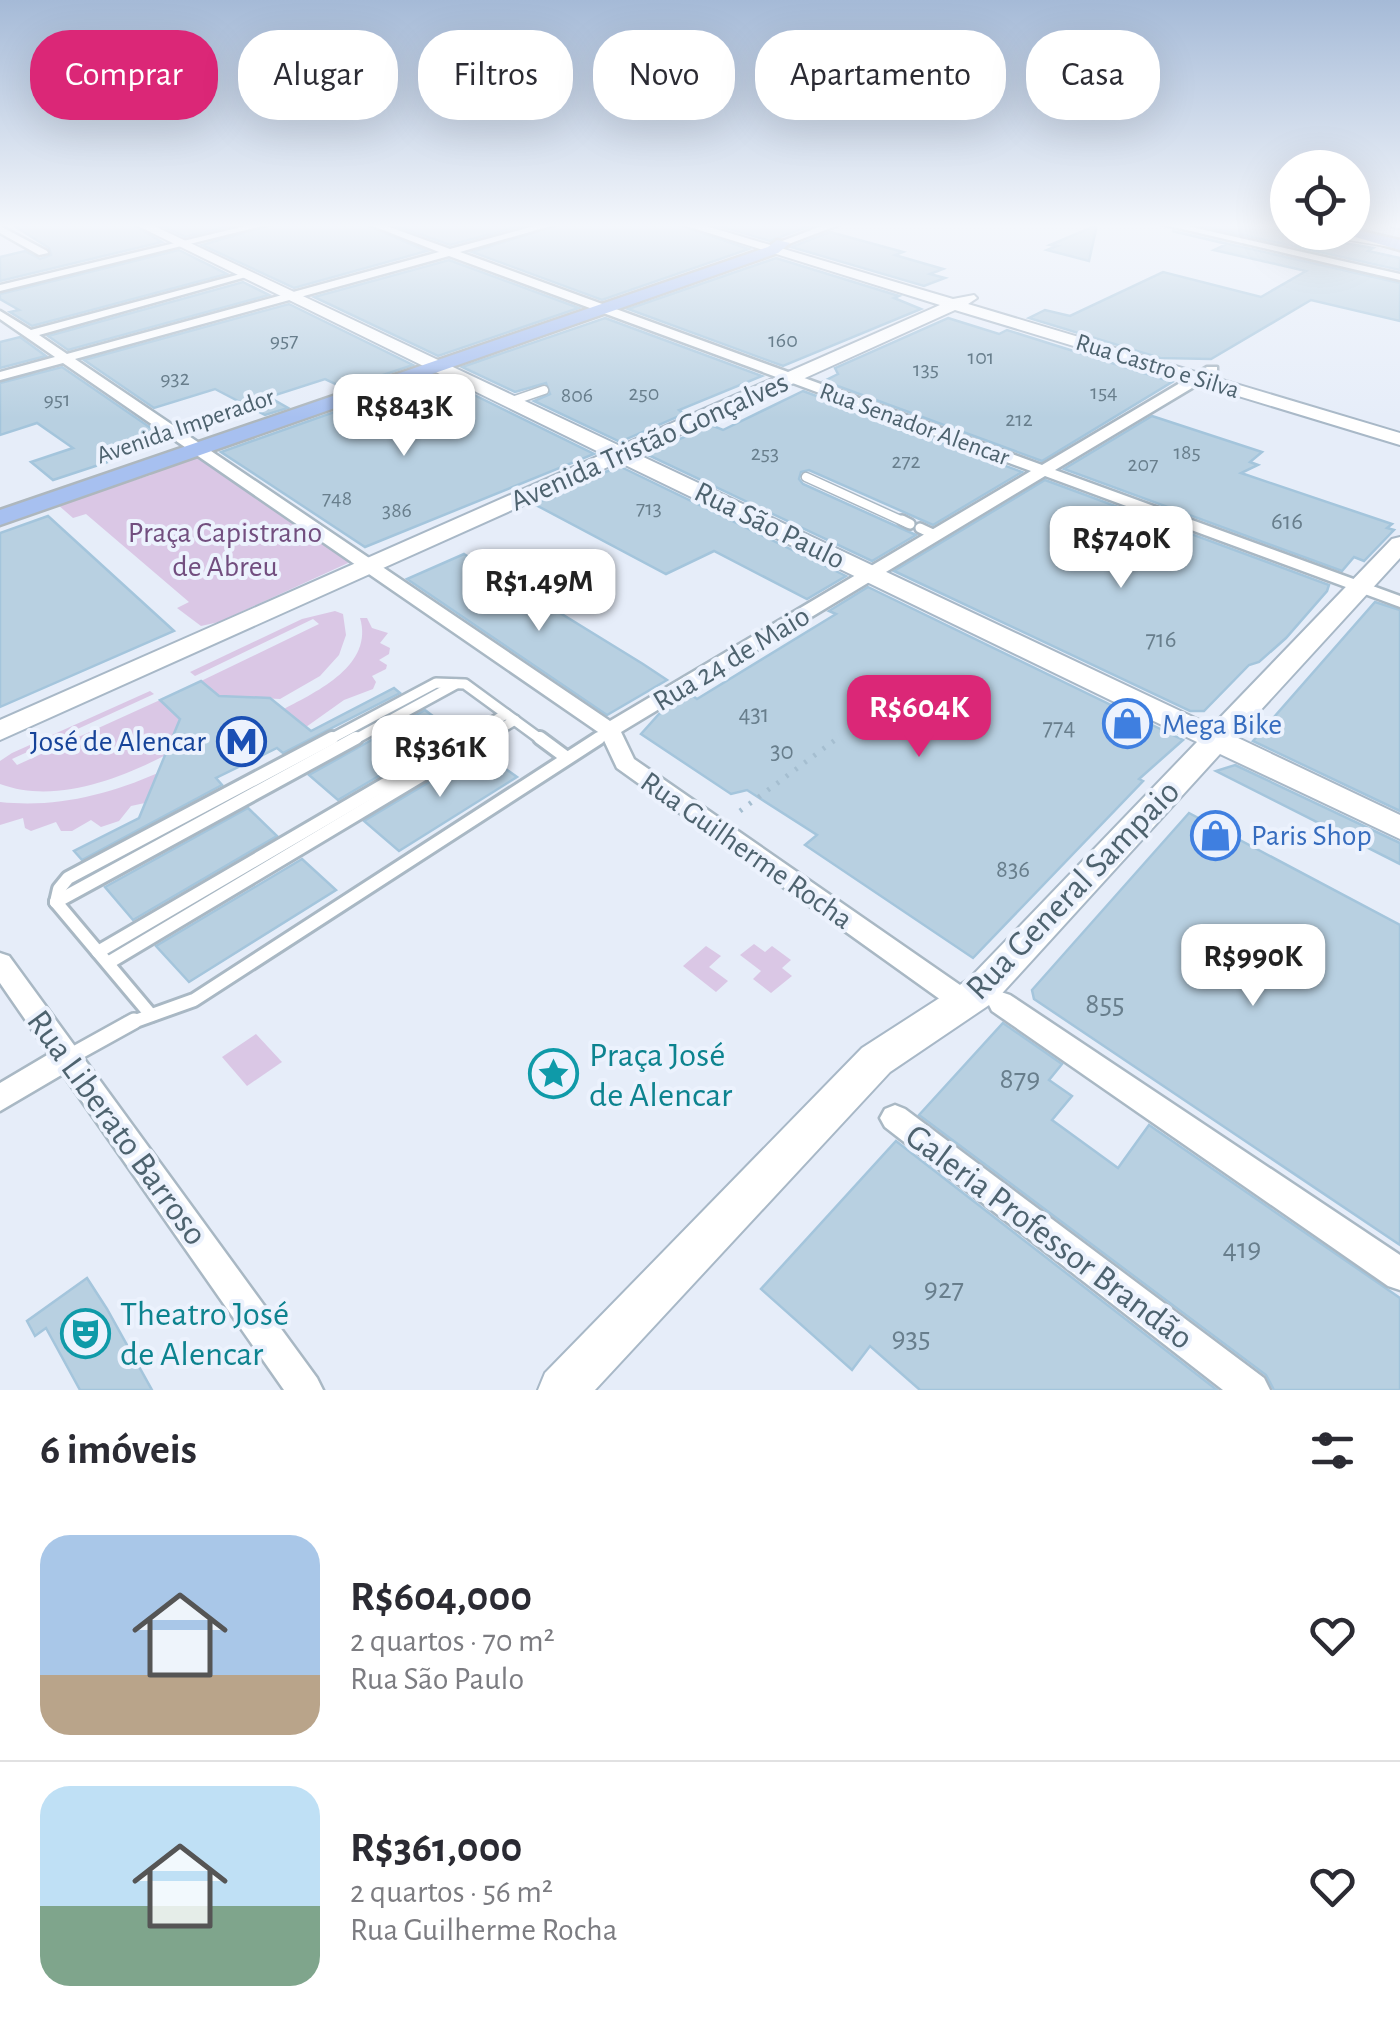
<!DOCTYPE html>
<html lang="pt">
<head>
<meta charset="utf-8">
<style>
	:root { --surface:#fff; --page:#f7f7f7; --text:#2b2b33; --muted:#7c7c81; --line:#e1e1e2; --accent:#db2777 }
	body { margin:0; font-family:"Alegreya Sans",sans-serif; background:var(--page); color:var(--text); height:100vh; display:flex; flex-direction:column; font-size:38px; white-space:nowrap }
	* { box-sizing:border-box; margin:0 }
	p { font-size:32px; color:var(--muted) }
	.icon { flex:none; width:55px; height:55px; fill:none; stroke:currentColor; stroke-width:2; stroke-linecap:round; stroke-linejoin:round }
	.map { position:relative; height:1390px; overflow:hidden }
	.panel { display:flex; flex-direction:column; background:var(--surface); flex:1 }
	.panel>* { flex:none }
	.banner { position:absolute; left:30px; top:30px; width:1340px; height:90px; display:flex; gap:20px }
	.controls { position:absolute; left:1270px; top:150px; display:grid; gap:20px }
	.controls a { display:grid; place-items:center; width:100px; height:100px; border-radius:50%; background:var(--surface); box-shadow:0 10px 40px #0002; font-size:50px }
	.price { position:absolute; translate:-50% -85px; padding:0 22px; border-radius:20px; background:#fff; color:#222; font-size:32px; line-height:65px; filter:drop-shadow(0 2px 5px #0008) }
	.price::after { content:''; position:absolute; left:50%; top:60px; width:30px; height:22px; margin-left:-15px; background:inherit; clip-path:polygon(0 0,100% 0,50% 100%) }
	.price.selected { background:var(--accent); color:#fff }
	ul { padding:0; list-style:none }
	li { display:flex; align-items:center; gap:30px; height:250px; padding:0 40px }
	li+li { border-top:2px solid var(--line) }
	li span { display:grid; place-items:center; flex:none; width:280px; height:200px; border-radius:30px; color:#555 }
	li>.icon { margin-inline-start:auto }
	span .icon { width:120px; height:120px; fill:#fffc; stroke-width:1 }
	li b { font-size:42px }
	h2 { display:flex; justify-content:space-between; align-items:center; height:120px; padding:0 40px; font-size:42px }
	.pill { padding:0 35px; border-radius:40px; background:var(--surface); box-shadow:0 10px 40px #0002; font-size:35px; line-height:90px }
	.pill.selected { background:var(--accent); color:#fff }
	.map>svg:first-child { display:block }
	.green { fill:#dac7e5 }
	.building { fill:#b8d0e1; stroke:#a4c5dc; stroke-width:2.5 }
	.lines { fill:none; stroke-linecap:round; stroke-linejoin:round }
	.lane-far4-casing { stroke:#a9b8c4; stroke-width:8 }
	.lane-far3-casing { stroke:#a9b8c4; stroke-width:11 }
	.lane-far2-casing { stroke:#a9b8c4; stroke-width:14 }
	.lane-far1-casing { stroke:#a9b8c4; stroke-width:18 }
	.lane-casing { stroke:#a9b8c4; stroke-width:20 }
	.street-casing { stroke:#a9b8c4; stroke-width:5 }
	.secondary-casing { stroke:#a8b8c7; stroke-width:4 }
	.primary-casing { stroke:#aeb7bd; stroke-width:5 }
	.path { stroke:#a5bed0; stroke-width:5; stroke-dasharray:2.5 9; stroke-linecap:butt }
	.lane-far4 { stroke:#fff; stroke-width:5 }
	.lane-far3 { stroke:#fff; stroke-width:8 }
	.lane-far2 { stroke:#fff; stroke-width:9 }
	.lane-far1 { stroke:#fff; stroke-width:12 }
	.lane { stroke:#fff; stroke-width:15 }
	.street { fill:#fff; fill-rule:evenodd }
	.secondary { fill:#fff; fill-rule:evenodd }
	.primary { fill:#a7c0f0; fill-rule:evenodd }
	.labels { text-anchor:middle; stroke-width:8; stroke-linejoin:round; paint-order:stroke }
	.far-number-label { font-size:22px; fill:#687e8c }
	.far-street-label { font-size:25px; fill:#4e636f; stroke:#ecf2fd }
	.number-label { font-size:25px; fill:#687e8c }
	.street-label { font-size:30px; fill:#4e636f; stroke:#ecf2fd }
	.park-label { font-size:30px; fill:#724e7f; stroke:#ecf2fd }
	.shop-label { font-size:30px; fill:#366cbe; stroke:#ecf2fd; text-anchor:start }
	.transit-label { font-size:30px; fill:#164399; stroke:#ecf2fd; text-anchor:end }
	.near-number-label { font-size:30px; fill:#687e8c }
	.near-street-label { font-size:35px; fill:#4e636f; stroke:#ecf2fd }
	.near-culture-label { font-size:35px; fill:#0d838f; stroke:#ecf2fd; text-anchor:start }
</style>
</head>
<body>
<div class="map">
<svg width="1400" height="1390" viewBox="0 0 1400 1390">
	<rect width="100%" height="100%" fill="#e6edf9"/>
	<g class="green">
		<path d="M195,456L347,558L348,563L219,622L201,626L177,608L189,602L86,514L73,518L57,504C88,491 119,486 151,475L153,469Z"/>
		<polygon points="335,611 343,614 346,635 339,655 320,676 280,699 219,696 201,681 319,624 313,619 195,676 190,672 302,619"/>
		<path d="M360,618H367L372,628L388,633L380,643L390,648L389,654L379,660L387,665L386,669L372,676L376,682L373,689L344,700L306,727L284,709C318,691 374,665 360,618Z"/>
		<path d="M150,691L154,694L12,759L17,765L160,700L180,719L164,756C116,780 54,804 0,784V761L12,753Z"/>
		<path d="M158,773L168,798L131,806L119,821L101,827L91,820L72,831H61L56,822L31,831L25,828L23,818L0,825V802C56,808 107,795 158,773Z"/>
		<polygon points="754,944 765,952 772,946 791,960 782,968 792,976 771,993 753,979 761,971 740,955"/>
		<polygon points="706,946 721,956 709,967 728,981 716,992 683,966"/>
		<polygon points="256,1034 282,1062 247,1086 222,1057"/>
	</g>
	<g class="building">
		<polygon points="11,224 131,224 162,242 0,281 0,257 25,251 40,259 51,255 49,248"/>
		<polygon points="158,224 239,224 185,237"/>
		<polygon points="274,224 364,224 427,251 294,288 202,245"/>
		<polygon points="391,224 528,224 450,245"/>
		<polygon points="561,224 676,224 749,249 602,300 472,252"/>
		<polygon points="712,224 801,224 810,226 770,241"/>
		<polygon points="1194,224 1271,224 1276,230 1309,232 1314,238 1373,248 1368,251 1400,258 1400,270"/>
		<polygon points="1097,225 1089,261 1047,250 1057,246 1050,245"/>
		<polygon points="1172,231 1400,283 1400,321 1311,300 1211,359 1160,358 1029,318 1045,310 1070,316 1163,272 1261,297 1306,271 1214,250 1227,244"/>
		<polygon points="830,232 903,252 895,255 943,269 930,274 945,278 924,286 791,247"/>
		<polygon points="179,250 227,274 32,326 10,312 19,310 0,299 0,294"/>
		<polygon points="776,258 899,296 894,298 921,309 783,366 628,309"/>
		<polygon points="449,260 579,308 438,356 314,297"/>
		<polygon points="243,282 269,295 68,350 48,336"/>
		<polygon points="289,304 413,365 344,388 325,379 269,397 288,408 265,415 215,389 154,408 84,360"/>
		<polygon points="605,318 762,376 679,410 684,414 620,442 534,401 550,394 546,383 515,392 462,367"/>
		<polygon points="948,318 999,334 1007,330 1172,382 1042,461 824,381 838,374 835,368"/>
		<polygon points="20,337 46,356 0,368 0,342"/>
		<polygon points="62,367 164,437 112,454 117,459 53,480 31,462 73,448 37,423 0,435 0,383"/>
		<polygon points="436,376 594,454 365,547 221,452"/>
		<polygon points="803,391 1022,472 933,525 809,470 801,472 799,479 803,484 916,535 872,561 646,454 711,425 723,430"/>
		<polygon points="1152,416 1262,452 1250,462 1258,465 1241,473 1392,524 1387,528 1394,530 1364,561 1354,557 1342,571 1064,469"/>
		<polygon points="619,466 846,576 807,599 714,551 666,574 534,504"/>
		<polygon points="1045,480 1329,585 1327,591 1286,638 1259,662 1249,665 1204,711 1190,711 894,571"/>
		<polygon points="48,516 174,631 0,707 0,533"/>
		<polygon points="464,554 643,664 667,680 607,715 407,579"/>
		<polygon points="868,587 1183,740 1139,779 1143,781 973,958 805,845 817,835 747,790 731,794 641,734 659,714 690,694 697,699 836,614 829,611"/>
		<polygon points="1375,602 1400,610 1400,811 1253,741"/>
		<polygon points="201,681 219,696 270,698 311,731 394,688 400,693 283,753 277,748 216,778 222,785 82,860 74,851 139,818 180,719 160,700"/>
		<polygon points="425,710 454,732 338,800 309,775"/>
		<polygon points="481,751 517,777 399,851 364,821"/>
		<polygon points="1235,765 1400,843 1400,864 1216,771"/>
		<polygon points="248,808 277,836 133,920 105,887"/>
		<polygon points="1189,813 1400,925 1400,1245 1034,999 1032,990"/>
		<polygon points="302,859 336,890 189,982 156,946"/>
		<polygon points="1003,1023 1062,1064 1049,1080 1072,1096 1052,1120 1118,1168 1149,1125 1400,1298 1400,1390 1274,1390 1266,1375 919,1115"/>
		<polygon points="896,1141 1217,1390 920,1390 870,1346 852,1370 761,1289"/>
		<polygon points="87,1278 107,1309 152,1390 80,1390 46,1328 35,1336 27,1321"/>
	</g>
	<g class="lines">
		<defs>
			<g id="lane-far4">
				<polyline points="1277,224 1288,226"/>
				<polyline points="1315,232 1400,246"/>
			</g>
			<g id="lane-far3">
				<polyline points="512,401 544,390"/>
				<polyline points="806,477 907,523"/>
			</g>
			<g id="lane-far2">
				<polyline points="902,520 910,524"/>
				<polyline points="920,528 935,535"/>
				<polyline points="327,741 436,683 465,684 543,741"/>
				<polyline points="352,741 456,684"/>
				<polyline points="460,741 506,714"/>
				<polyline points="480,741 515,720"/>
				<polyline points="595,741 610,731"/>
			</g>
			<g id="lane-far1">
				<polyline points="540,738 567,758"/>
				<polyline points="56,902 59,889 68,878 332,738"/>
				<polyline points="56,902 356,738"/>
				<polyline points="56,902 151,1015"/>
				<polyline points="98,952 464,738"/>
				<polyline points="108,963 484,738"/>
				<polyline points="127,1024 194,1000 599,738"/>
			</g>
			<polyline id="lane" points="69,1057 134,1021"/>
			<g id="street">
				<polygon points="254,224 270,224 0,291 0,285"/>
				<path d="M368,224H381L450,249L542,224H557L460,252L1042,465L1207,367H1217V373L1055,470L1400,596V607L1045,476L621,732L634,759L973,994L977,1002L973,1010L964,1013L955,1010L617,768L601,734L63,363L0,380V372L55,357L0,319V311L31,330L248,272L253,275L39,335L67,354L439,252ZM449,256L1031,471L610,721L75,359Z"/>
				<polygon points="827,224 841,224 786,245 777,243"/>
				<polygon points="1161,224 1178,224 1400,274 1400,280"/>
				<polygon points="0,226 47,251 48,253 39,255 0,233"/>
				<polygon points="0,953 9,956 317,1378 323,1390 284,1390 63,1074 0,1111 0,1083 49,1054 0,983"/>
				<polygon points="1001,992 1010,995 1400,1255 1400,1290 1388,1286 992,1011 988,1003 992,995"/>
				<polygon points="895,1105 905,1109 1264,1378 1270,1390 1223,1390 885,1127 880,1118 885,1109"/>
			</g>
			<g id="secondary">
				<polygon points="134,224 150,224 620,446 940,305 680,224 699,224 953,299 974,295 977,298 968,304 1400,433 1400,445 955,310 637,454 1212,726 1392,539 1400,537 1400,558 1236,737 1400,815 1400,839 1220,754 995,1001 890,1072 595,1390 538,1390 545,1373 862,1048 969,979 1197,742 619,462 0,740 0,720 603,454"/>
				<polygon points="1391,224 1400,224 1400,228 1392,227"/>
			</g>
			<g id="primary">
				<polygon points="1352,229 1400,240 1400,250 1338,232 1352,232"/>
				<polygon points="777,240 790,243 778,253 0,525 0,510 768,247"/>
			</g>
		</defs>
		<use href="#lane-far4" class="lane-far4-casing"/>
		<use href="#lane-far3" class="lane-far3-casing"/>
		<use href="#lane-far2" class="lane-far2-casing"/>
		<use href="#lane-far1" class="lane-far1-casing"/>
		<use href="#lane" class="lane-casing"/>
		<use href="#street" class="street-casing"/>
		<use href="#secondary" class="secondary-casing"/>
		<use href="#primary" class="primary-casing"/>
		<polyline class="path" points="740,811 835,740"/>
		<use href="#lane-far4" class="lane-far4"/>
		<use href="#lane-far3" class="lane-far3"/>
		<use href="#lane-far2" class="lane-far2"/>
		<use href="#lane-far1" class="lane-far1"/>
		<use href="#lane" class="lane"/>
		<use href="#street" class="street"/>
		<use href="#secondary" class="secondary"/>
		<use href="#primary" class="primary"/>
	</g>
	<linearGradient id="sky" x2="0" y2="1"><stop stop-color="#a5bad7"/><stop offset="0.54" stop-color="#f4f7fc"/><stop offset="1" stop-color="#f4f7fc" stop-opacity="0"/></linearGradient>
	<rect width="1400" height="418" fill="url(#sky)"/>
	<defs>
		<symbol id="shop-ring" viewBox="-11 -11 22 22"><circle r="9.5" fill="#ecf2fd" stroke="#3f7fe0" stroke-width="1.5"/><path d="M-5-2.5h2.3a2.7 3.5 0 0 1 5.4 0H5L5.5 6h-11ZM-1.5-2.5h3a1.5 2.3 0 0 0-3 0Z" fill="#3f7fe0"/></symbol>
		<symbol id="metro-ring" viewBox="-11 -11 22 22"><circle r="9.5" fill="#ecf2fd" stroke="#1a4fb4" stroke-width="1.5"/><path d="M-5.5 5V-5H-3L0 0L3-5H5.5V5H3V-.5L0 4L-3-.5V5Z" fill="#1a4fb4"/></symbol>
		<symbol id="sight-ring" viewBox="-11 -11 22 22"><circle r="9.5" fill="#ecf2fd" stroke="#0f9aa8" stroke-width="1.5"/><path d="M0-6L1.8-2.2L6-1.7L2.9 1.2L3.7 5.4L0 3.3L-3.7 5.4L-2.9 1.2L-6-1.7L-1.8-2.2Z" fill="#0f9aa8"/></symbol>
		<symbol id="theatre-ring" viewBox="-11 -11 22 22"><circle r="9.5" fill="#ecf2fd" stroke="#0f9aa8" stroke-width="1.5"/><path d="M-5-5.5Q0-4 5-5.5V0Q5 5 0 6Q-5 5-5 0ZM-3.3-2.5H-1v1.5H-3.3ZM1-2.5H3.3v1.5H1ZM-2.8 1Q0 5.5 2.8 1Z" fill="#0f9aa8"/></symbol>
	</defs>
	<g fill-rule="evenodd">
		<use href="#shop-ring" x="1100" y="696" width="55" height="55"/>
		<use href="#metro-ring" x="214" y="714" width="55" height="55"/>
		<use href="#shop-ring" x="1188" y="808" width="55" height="55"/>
		<use href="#sight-ring" x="526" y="1046" width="55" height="55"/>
		<use href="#theatre-ring" x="58" y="1306" width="55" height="55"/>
	</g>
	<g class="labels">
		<g class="far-number-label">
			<text x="284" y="347">957</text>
			<text x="783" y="347">160</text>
			<text x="981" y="364">101</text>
			<text x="926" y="376">135</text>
			<text x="175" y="385">932</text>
			<text x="1104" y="399">154</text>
			<text x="644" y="400">250</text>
			<text x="577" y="402">806</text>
			<text x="57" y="406">951</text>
			<text x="1019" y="426">212</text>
			<text x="1187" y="459">185</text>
			<text x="765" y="460">253</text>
			<text x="906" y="468">272</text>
			<text x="1143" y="471">207</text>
			<text x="337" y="505">748</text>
			<text x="649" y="515">713</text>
			<text x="397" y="517">386</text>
		</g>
		<g class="far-street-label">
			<text transform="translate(1158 365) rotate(17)" y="9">Rua Castro e Silva</text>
			<text transform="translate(915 423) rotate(20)" y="9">Rua Senador Alencar</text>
			<text transform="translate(185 425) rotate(-19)" y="9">Avenida Imperador</text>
		</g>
		<g class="number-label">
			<text x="1287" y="529">616</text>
			<text x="1161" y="647">716</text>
			<text x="754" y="722">431</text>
			<text x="1059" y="735">774</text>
			<text x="782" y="759">30</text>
			<text x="1013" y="877">836</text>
		</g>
		<g class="street-label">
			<text transform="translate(649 441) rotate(-24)" y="10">Avenida Tristão Gonçalves</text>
			<text transform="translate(770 525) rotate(26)" y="10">Rua São Paulo</text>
			<text transform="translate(731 658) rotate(-31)" y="10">Rua 24 de Maio</text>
			<text transform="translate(747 850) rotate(35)" y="10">Rua Guilherme Rocha</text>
		</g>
		<g class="park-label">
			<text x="225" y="542">Praça Capistrano<tspan x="225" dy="34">de Abreu</tspan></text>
		</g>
		<g class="shop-label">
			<text x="1162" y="734">Mega Bike</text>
			<text x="1251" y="845">Paris Shop</text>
		</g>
		<g class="transit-label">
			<text x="206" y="751">José de Alencar</text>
		</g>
		<g class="near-number-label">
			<text x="1105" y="1013">855</text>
			<text x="1020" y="1088">879</text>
			<text x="1242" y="1258">419</text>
			<text x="944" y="1298">927</text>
			<text x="911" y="1347">935</text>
		</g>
		<g class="near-street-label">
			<text transform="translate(1072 889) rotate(-46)" y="12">Rua General Sampaio</text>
			<text transform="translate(118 1127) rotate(54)" y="12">Rua Liberato Barroso</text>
			<text transform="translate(1050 1236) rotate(37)" y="12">Galeria Professor Brandão</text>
		</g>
		<g class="near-culture-label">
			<text x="589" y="1066">Praça José<tspan x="589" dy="40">de Alencar</tspan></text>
			<text x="120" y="1325">Theatro José<tspan x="120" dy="40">de Alencar</tspan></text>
		</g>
	</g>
</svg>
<div class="controls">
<a><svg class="icon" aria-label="locate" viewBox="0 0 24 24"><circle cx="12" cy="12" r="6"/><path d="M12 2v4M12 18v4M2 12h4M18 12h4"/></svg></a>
</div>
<b class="price" style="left:404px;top:459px">R$843K</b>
<b class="price" style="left:1121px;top:591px">R$740K</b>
<b class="price" style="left:539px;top:634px">R$1.49M</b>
<b class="price selected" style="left:919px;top:760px">R$604K</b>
<b class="price" style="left:440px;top:800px">R$361K</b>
<b class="price" style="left:1253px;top:1009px">R$990K</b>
<div class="banner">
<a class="pill selected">Comprar</a>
<a class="pill">Alugar</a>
<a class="pill">Filtros</a>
<a class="pill">Novo</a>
<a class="pill">Apartamento</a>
<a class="pill">Casa</a>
</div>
</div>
<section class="panel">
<h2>6 imóveis<svg class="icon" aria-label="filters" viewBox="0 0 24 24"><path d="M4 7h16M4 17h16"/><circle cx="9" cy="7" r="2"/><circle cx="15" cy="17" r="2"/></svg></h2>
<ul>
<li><span style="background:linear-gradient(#a9c7e8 70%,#b9a48a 0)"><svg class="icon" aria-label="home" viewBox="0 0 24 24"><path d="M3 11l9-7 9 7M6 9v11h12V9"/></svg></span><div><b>R$604,000</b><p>2 quartos · 70 m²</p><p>Rua São Paulo</p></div><svg class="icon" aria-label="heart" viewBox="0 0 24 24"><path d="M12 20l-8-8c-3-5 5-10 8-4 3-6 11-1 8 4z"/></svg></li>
<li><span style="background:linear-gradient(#bfe0f5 60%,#7fa58c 0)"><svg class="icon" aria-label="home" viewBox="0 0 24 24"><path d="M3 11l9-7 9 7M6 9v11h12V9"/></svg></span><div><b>R$361,000</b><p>2 quartos · 56 m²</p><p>Rua Guilherme Rocha</p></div><svg class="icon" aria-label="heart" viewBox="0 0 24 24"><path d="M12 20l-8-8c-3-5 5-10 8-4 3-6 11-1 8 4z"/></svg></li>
</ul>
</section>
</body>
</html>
